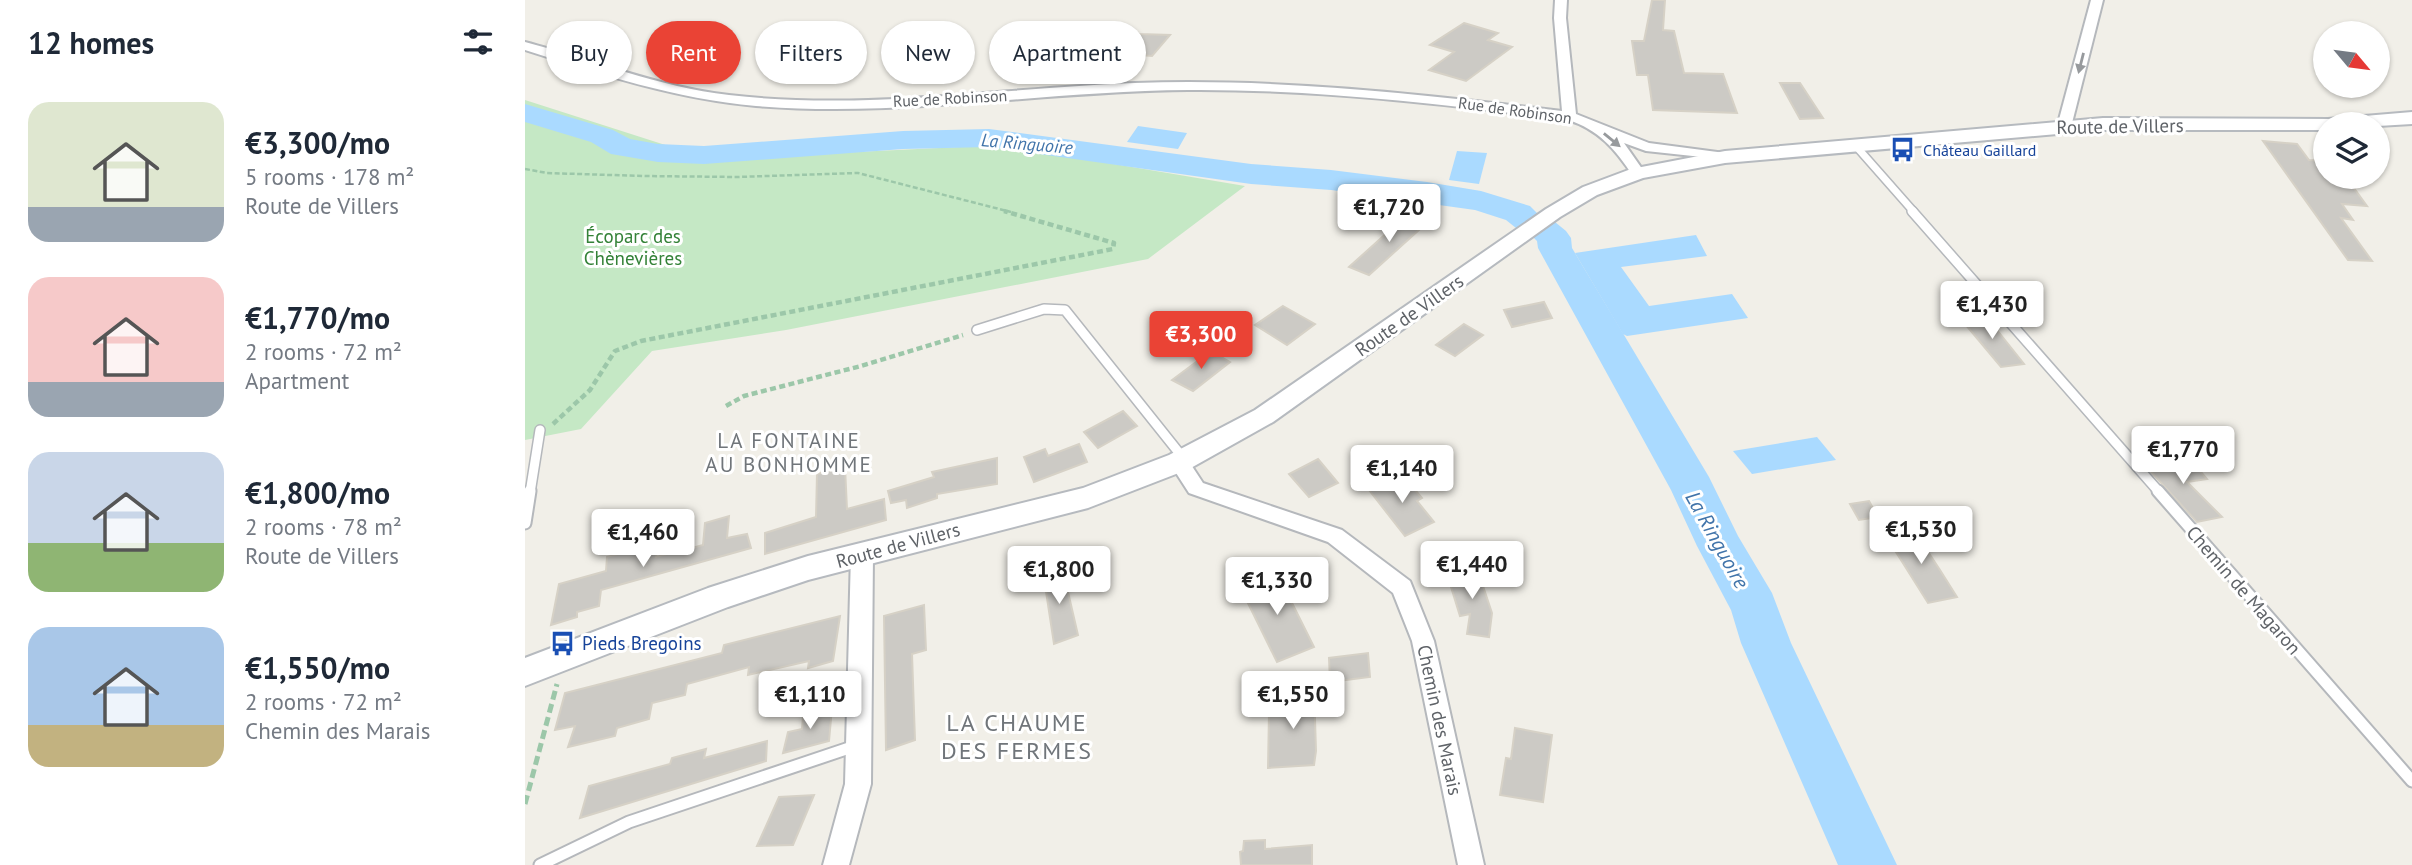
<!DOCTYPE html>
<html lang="en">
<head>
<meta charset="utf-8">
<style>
	:root { --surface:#fff; --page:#f2f2f3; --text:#1f2937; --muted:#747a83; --accent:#ea4335 }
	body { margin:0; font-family:"PT Sans",sans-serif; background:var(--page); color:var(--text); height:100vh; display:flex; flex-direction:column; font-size:26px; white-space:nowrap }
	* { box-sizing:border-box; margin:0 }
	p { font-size:23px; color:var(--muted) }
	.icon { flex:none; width:38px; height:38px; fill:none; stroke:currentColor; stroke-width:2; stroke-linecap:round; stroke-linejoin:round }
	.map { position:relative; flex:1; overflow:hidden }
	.panel { display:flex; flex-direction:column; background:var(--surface); width:525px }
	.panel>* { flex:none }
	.top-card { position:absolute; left:21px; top:21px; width:665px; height:63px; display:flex; gap:14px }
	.needle { width:46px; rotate:119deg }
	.buttons { position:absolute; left:1788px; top:21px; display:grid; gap:14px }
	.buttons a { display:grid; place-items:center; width:77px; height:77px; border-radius:50%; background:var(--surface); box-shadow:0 2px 5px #0004; font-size:35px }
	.price { position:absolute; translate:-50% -60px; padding:0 16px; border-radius:7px; background:#fff; color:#222; font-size:23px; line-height:46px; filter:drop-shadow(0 2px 4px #0008) }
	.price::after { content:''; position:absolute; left:50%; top:42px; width:21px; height:16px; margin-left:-10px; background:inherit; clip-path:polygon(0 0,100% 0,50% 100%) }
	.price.current { background:var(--accent); color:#fff }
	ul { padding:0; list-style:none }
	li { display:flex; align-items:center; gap:21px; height:175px; padding:0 28px }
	li span { display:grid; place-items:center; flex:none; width:196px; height:140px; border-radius:21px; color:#555 }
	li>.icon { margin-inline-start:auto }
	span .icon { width:84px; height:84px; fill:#fffc; stroke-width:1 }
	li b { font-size:30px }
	h2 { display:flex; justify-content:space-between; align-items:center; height:84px; padding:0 28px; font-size:30px }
	.tag { padding:0 24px; border-radius:32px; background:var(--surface); box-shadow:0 2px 5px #0004; font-size:24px; line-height:63px }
	.tag.current { background:var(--accent); color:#fff }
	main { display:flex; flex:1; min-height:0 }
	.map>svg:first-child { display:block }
	.green { fill:#c5e8c5 }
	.water { fill:#aadaff }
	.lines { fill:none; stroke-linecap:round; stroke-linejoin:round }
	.river { fill:#aadaff; fill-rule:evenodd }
	.building { fill:#cccac5; stroke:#d6d1c6; stroke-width:2 }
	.lane-far2-casing { stroke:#b5b8bc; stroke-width:10 }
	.lane-far1-casing { stroke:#b5b8bc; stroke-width:12 }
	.lane-casing { stroke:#b5b8bc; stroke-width:15 }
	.street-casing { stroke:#b5b8bc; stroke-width:4 }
	.secondary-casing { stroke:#b6babf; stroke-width:4 }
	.path-far2 { stroke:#9cc7a9; stroke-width:2.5; stroke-dasharray:5 2.5; stroke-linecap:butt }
	.path-far1 { stroke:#9cc7a9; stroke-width:4.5; stroke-dasharray:6 3.5; stroke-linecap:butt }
	.path { stroke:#9cc7a9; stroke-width:5; stroke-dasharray:9 4.5; stroke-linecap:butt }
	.lane-far2 { stroke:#fff; stroke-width:7 }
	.lane-far1 { stroke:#fff; stroke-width:9 }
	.lane { stroke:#fff; stroke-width:11 }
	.street { fill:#fff; fill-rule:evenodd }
	.secondary { fill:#fff; fill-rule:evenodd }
	.oneway { fill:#979a9d }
	.labels { text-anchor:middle; stroke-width:6; stroke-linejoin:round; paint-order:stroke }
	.far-street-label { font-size:16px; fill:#5f6368; stroke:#fff }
	.far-transit-label { font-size:16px; fill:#164399; stroke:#fff; text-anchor:start }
	.far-water-label { font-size:18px; font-style:italic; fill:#4174aa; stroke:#fff }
	.street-label { font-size:19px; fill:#5f6368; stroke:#fff }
	.park-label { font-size:19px; fill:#348238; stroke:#fff }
	.transit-label { font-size:19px; fill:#164399; stroke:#fff; text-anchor:start }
	.neighbourhood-label { font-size:21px; letter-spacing:2px; fill:#70757a; stroke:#fff }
	.water-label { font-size:21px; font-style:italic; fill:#4174aa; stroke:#fff }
	.near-neighbourhood-label { font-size:24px; letter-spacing:2px; fill:#70757a; stroke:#fff }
</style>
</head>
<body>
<main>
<section class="panel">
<h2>12 homes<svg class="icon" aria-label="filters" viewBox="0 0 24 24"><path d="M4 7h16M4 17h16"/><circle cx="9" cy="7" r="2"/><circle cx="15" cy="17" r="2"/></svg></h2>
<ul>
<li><span style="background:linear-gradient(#dfe7d0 75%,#9aa5b1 0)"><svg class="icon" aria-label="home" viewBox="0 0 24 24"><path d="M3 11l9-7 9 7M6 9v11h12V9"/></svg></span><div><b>€3,300/mo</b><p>5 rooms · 178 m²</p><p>Route de Villers</p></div></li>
<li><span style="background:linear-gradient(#f6c9c9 75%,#9aa5b1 0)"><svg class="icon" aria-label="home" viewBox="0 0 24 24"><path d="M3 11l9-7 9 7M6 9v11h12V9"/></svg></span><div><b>€1,770/mo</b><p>2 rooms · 72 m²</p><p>Apartment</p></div></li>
<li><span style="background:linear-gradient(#c9d6e8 65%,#8fb573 0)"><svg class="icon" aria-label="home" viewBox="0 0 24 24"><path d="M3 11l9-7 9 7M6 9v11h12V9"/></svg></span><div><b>€1,800/mo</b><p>2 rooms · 78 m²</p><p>Route de Villers</p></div></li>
<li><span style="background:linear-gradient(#a9c7e8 70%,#c2b280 0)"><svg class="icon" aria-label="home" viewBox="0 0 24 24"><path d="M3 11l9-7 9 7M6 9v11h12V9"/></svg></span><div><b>€1,550/mo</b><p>2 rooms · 72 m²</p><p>Chemin des Marais</p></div></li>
</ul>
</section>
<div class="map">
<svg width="1887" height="865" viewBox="0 0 1887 865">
	<rect width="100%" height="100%" fill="#f1efe8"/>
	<polygon class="green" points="0,100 184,159 476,145 720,186 623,259 261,330 127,351 56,429 0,440"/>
	<g class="water">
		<polygon points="613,126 662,133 653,149 602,142"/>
		<polygon points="932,151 962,153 954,184 924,180"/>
		<polygon points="1171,235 1182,256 1096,267 1124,306 1207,294 1223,318 1102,336 1098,334 1050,253"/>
		<polygon points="1292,437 1311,460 1227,474 1208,451"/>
	</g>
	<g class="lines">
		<polygon class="river" points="0,104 88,130 105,139 133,144 179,146 378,131 464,129 726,164 806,170 902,182 956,191 1005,206 1018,219 1030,222 1041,231 1046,238 1047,248 1184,477 1213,536 1247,593 1266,643 1372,865 1313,865 1216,643 1206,610 1172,546 1146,490 1013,248 1012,241 1002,231 991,228 981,220 950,210 806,190 726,184 464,147 378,149 179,164 133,162 86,154 66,142 0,122"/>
	</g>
	<g class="building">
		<polygon points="1127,0 1140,0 1138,30 1149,31 1159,73 1198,74 1212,113 1128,110 1123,75 1112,75 1107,41 1119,41"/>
		<polygon points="939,23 973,33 963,40 987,47 941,81 904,70 929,52 905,45"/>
		<polygon points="584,31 614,34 645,35 627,56 564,51"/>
		<polygon points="1255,83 1275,83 1298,118 1275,119"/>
		<polygon points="1738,141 1772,144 1784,160 1801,161 1801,177 1821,177 1842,206 1817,204 1828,220 1816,218 1847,261 1823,260"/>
		<polygon points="883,214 904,221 844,275 824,267"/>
		<polygon points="1019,302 1027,318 987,327 979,310"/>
		<polygon points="758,306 790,324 762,345 730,325"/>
		<polygon points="1460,315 1499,364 1476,367 1435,318"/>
		<polygon points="939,324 958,335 930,356 911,345"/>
		<polygon points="686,351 705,362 668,391 647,380"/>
		<polygon points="598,411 612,426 573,448 559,432"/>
		<polygon points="554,444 562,462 509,482 499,457 520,449 523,456"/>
		<polygon points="1662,456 1682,479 1662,482 1697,517 1672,522 1618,463"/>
		<polygon points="472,458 472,484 412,494 412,498 382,508 381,500 366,503 363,491 409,477 407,472"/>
		<polygon points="793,459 813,483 784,497 764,474"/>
		<polygon points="320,467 322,509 359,499 361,520 240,554 240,533 291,517 292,474"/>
		<polygon points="877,475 897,498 892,501 909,522 880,536 844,490"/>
		<polygon points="1344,501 1353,517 1334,520 1325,504"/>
		<polygon points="204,516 202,538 222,534 226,548 76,590 74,606 52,612 52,617 26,625 34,584 81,571 82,557 133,543 131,557 161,549 162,553 163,549 178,545 180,523"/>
		<polygon points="1388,529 1415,570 1432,597 1403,603 1359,533"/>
		<polygon points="537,566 553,635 529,644 518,572"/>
		<polygon points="952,568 967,613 964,637 942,634 945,614 935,616 922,574"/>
		<polygon points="751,571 789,647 752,662 715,587"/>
		<polygon points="399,605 401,650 387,654 390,740 361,750 359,616"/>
		<polygon points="315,616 308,661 283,668 284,661 223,675 224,667 162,684 160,695 127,703 124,719 92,728 90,736 43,747 50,726 30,730 40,693 197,653 199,645"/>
		<polygon points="843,653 845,677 805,682 804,658"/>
		<polygon points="789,687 791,751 789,765 743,768 744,712 760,711 759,690"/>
		<polygon points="307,708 304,741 258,753 263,732 277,729 278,716"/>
		<polygon points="990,728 1027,735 1018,802 975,795 981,758 986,759"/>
		<polygon points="242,741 241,761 55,818 64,786 145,764 147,758 181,749 179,758"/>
		<polygon points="289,795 268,845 232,846 254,797"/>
		<polygon points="740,840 740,849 787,845 787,865 716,865 715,852 718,851 719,841"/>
	</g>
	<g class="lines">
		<defs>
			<polyline id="lane-far2" points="1330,145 1389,212"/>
			<g id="lane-far1">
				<polyline points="1387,211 1635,493"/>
				<polyline points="452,330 519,309 540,310 659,459"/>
				<polyline points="5,493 15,430"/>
			</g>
			<g id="lane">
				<polyline points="1633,491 1887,781"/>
				<polyline points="0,523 5,491"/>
				<polyline points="15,865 104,822 333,745"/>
			</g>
			<g id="street">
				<path d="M1030,0H1042L1041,18L1051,114L1124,143L1200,153L1205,154V160L1121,151L1099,143L1120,173L1113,177L1108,176C1091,150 1073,129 1043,120C917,104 790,89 663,90C519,91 375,118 231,106C151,99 75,74 0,50V42C68,60 134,87 204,95C339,111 475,88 610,83C753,78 895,94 1037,111L1029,18Z"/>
				<polygon points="1566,0 1578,0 1546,127 1539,131 1532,127"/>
				<polygon points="654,455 661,457 678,483 817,530 885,581 909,641 959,865 933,865 887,641 868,593 803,542 664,493 644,462 647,457"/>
				<polygon points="337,545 345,548 348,554 346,784 324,865 298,865 320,784 326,554 329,548"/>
			</g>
			<polygon id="secondary" points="1887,112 1887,124 1853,126 1801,124 1801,130 1578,130 1200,163 1118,178 1072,195 1035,217 748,422 664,469 563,508 283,580 203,607 0,686 0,658 183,588 283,556 558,488 644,455 730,410 1021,209 1058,187 1106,169 1200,151 1578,118 1803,119"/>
		</defs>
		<use href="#lane-far2" class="lane-far2-casing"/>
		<use href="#lane-far1" class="lane-far1-casing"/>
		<use href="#lane" class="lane-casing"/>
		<use href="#street" class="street-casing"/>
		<use href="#secondary" class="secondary-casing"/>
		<polyline class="path-far2" points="0,169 22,173 118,176 213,177 333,173 486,212"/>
		<g class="path-far1">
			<polyline points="201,406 219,396 336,366 438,335"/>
			<polyline points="28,424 65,390 90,351 116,341 588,249 589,243 479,211"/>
		</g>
		<polyline class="path" points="0,804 32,684"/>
		<use href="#lane-far2" class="lane-far2"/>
		<use href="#lane-far1" class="lane-far1"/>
		<use href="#lane" class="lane"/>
		<use href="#street" class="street"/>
		<use href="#secondary" class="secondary"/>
	</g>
	<defs><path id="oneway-solid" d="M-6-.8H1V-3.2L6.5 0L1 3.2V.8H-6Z" transform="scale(1.75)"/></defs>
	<g class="oneway">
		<use href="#oneway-solid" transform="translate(1556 63) rotate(104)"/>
		<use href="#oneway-solid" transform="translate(1087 140) rotate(39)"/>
	</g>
	<defs>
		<symbol id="bus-bare" viewBox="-9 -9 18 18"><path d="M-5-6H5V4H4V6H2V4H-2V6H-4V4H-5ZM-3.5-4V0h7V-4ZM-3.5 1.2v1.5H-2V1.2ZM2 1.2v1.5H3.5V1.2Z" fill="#1a4fb4" stroke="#fff" stroke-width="2.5" paint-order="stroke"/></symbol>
	</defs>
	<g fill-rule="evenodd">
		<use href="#bus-bare" x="1360" y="132" width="35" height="35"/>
		<use href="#bus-bare" x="20" y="626" width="35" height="35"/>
	</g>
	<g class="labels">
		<g class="far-street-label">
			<text transform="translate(425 98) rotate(-3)" y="6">Rue de Robinson</text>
			<text transform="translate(990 110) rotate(8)" y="6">Rue de Robinson</text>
		</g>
		<g class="far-transit-label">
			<text x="1398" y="156">Château Gaillard</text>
		</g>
		<g class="far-water-label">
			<text transform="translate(502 144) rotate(5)" y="6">La Ringuoire</text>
		</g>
		<g class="street-label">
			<text transform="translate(1595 126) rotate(-1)" y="7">Route de Villers</text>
			<text transform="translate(884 315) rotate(-35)" y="7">Route de Villers</text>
			<text transform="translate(373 545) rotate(-15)" y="7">Route de Villers</text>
			<text transform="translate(1719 590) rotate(49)" y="7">Chemin de Magaron</text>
			<text transform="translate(915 720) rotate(78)" y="7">Chemin des Marais</text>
		</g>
		<g class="park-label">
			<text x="108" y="243">Écoparc des<tspan x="108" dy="22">Chènevières</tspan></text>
		</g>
		<g class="transit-label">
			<text x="57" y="650">Pieds Bregoins</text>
		</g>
		<g class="neighbourhood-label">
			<text x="264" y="448">LA FONTAINE<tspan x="264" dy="24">AU BONHOMME</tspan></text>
		</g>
		<g class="water-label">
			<text transform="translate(1192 540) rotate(61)" y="7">La Ringuoire</text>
		</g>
		<g class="near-neighbourhood-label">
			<text x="492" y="731">LA CHAUME<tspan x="492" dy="28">DES FERMES</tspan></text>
		</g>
	</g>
</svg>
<div class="buttons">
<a><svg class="needle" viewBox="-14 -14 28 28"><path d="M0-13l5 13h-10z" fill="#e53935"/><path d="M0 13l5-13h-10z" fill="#747a83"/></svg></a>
<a><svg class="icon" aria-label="layers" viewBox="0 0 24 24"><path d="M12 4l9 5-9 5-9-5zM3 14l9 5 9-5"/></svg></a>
</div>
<b class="price" style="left:864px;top:244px">€1,720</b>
<b class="price" style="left:1467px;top:341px">€1,430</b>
<b class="price current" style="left:676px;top:371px">€3,300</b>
<b class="price" style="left:1658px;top:486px">€1,770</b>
<b class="price" style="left:877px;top:505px">€1,140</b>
<b class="price" style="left:1396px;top:566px">€1,530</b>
<b class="price" style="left:118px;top:569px">€1,460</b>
<b class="price" style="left:947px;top:601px">€1,440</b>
<b class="price" style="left:534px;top:606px">€1,800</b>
<b class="price" style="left:752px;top:617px">€1,330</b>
<b class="price" style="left:285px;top:731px">€1,110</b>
<b class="price" style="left:768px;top:731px">€1,550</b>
<div class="top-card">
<a class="tag">Buy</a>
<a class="tag current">Rent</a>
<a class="tag">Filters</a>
<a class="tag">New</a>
<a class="tag">Apartment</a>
</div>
</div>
</main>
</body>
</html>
